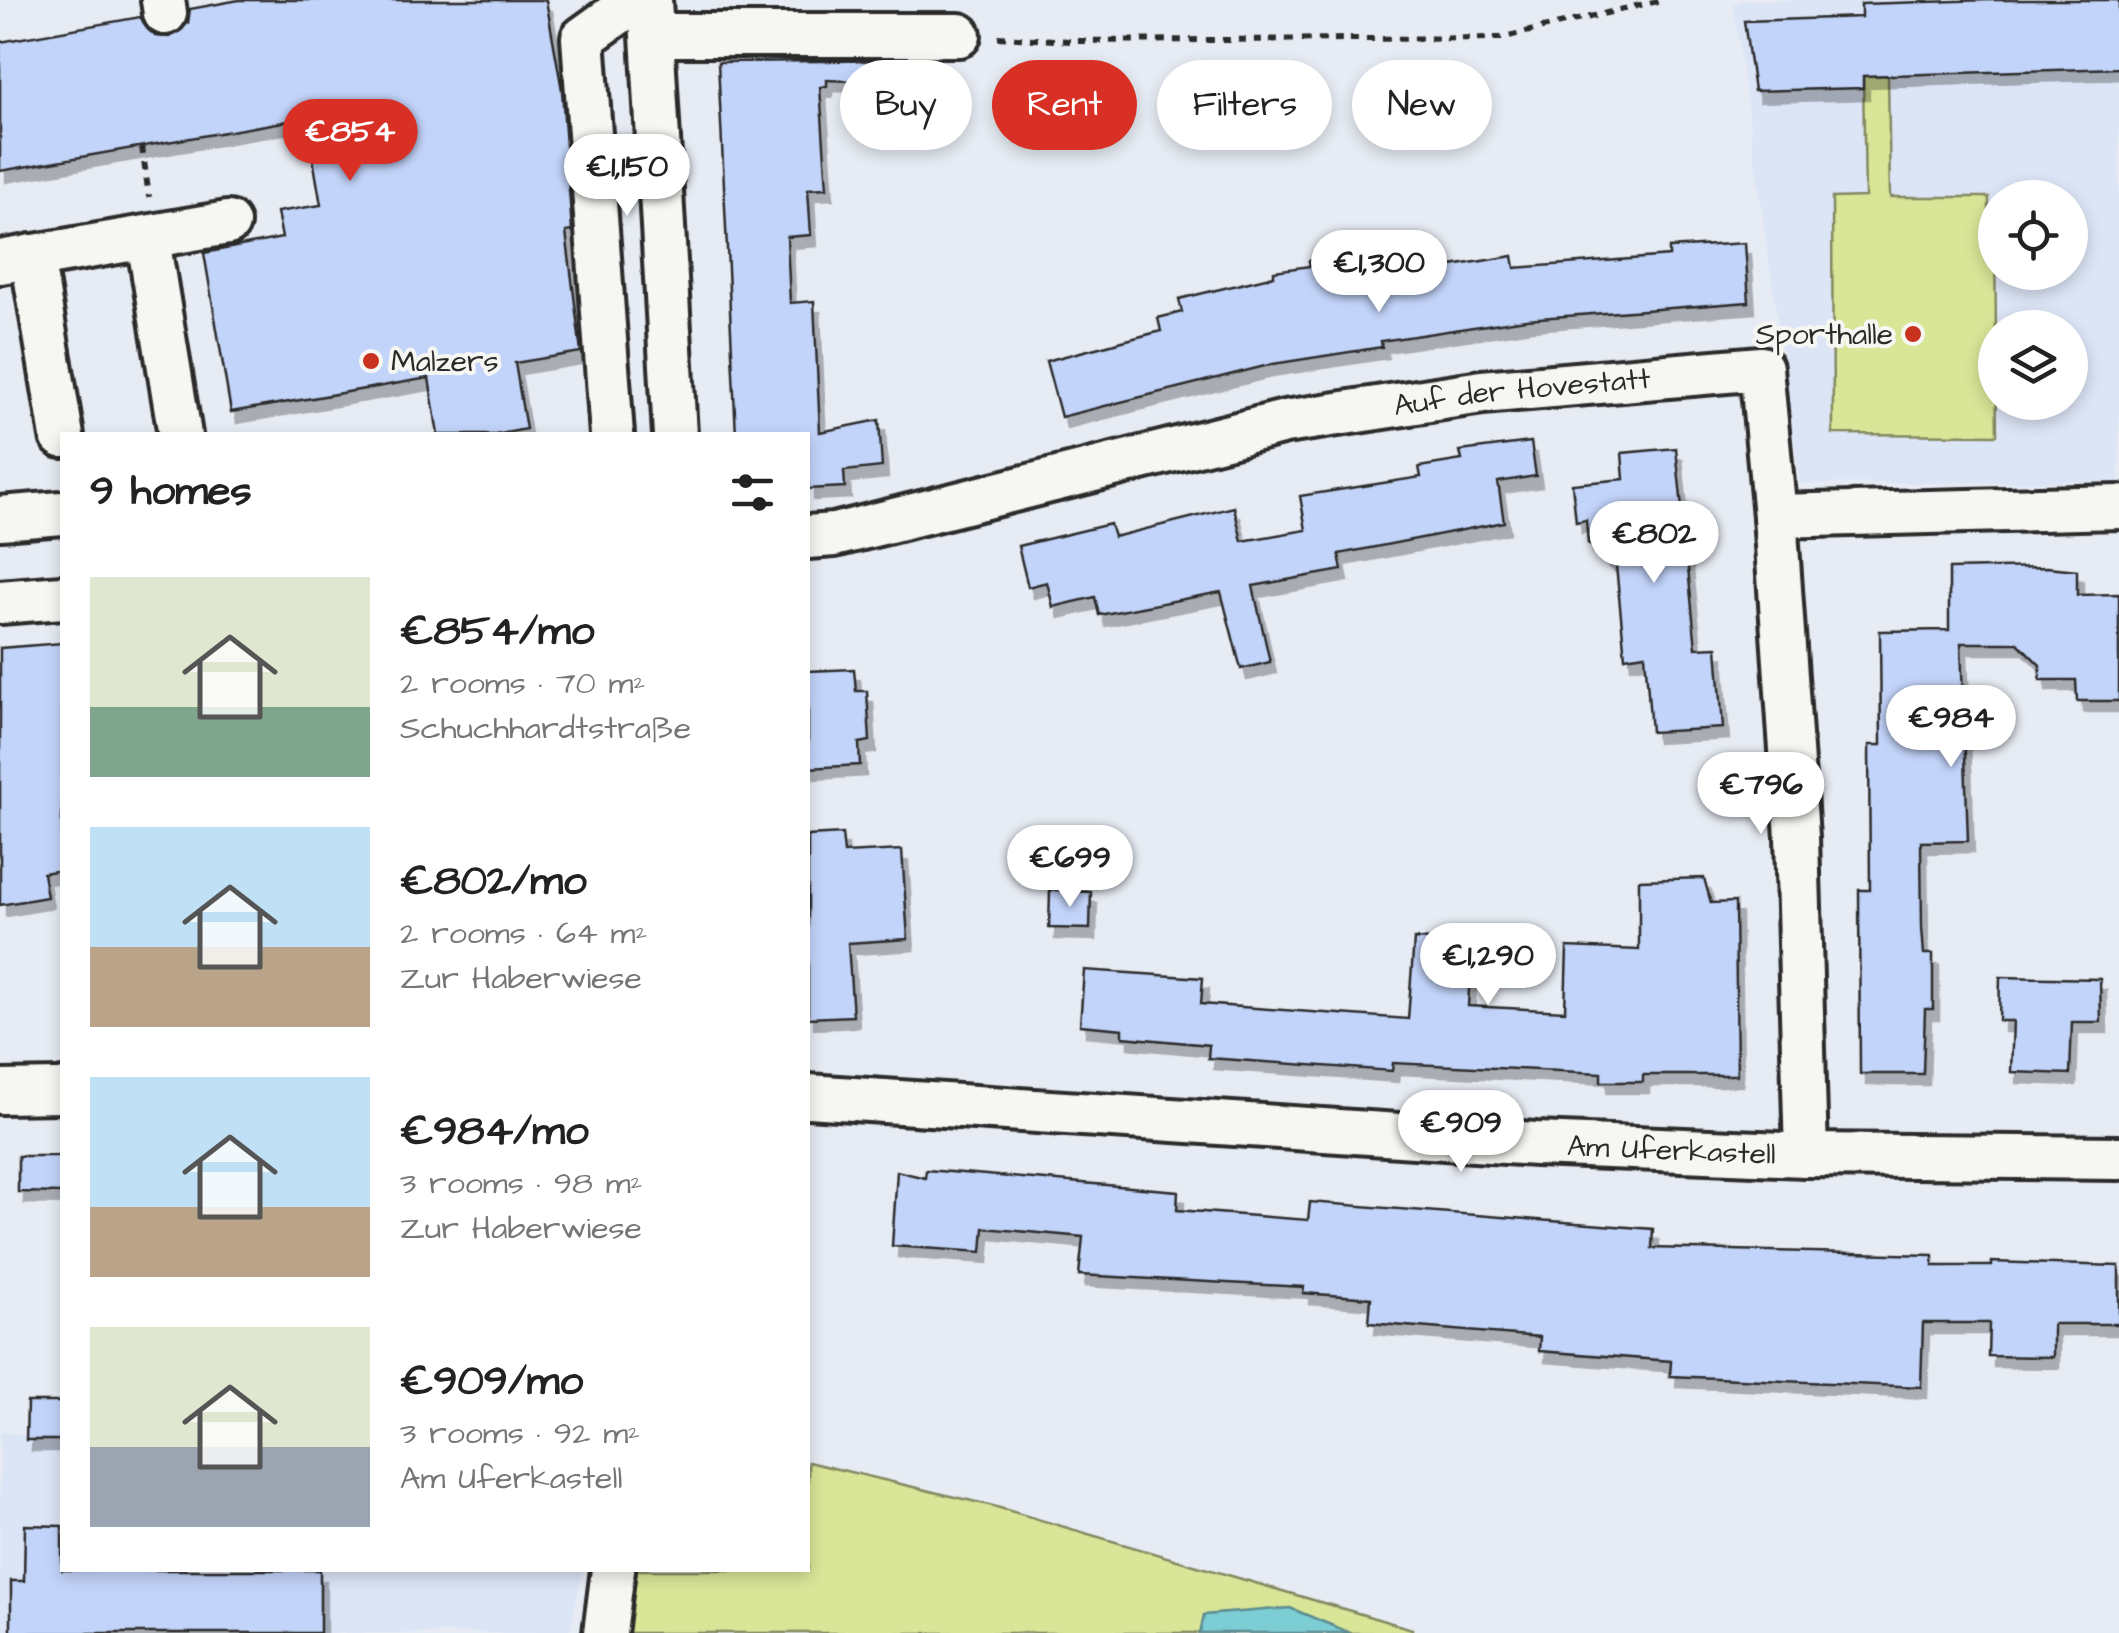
<!DOCTYPE html>
<html lang="en">
<head>
<meta charset="utf-8">
<style>
	:root { --surface:#fff; --page:#f6f6f6; --text:#222; --muted:#767676; --accent:#d93025 }
	body { margin:0; font-family:"Architects Daughter",sans-serif; background:var(--page); color:var(--text); height:100vh; display:flex; flex-direction:column; font-size:38px; white-space:nowrap }
	* { box-sizing:border-box; margin:0 }
	p { font-size:32px; color:var(--muted) }
	.icon { flex:none; width:55px; height:55px; fill:none; stroke:currentColor; stroke-width:2; stroke-linecap:round; stroke-linejoin:round }
	.map { position:relative; flex:1; overflow:hidden }
	.details { position:absolute; left:60px; top:432px; width:750px; height:1140px; display:flex; flex-direction:column; background:var(--surface); border-radius:0px; box-shadow:0 5px 15px #0003 }
	.details>* { flex:none }
	.guide { position:absolute; left:840px; top:60px; width:950px; height:90px; display:flex; gap:20px }
	.buttons { position:absolute; left:1978px; top:180px; display:grid; gap:20px }
	.buttons a { display:grid; place-items:center; width:110px; height:110px; border-radius:50%; background:var(--surface); box-shadow:0 5px 15px #0003; font-size:50px }
	.price { position:absolute; translate:-50% -85px; padding:0 22px; border-radius:35px; background:#fff; color:#222; font-size:32px; line-height:65px; filter:drop-shadow(0 2px 5px #0008) }
	.price::after { content:''; position:absolute; left:50%; top:60px; width:30px; height:22px; margin-left:-15px; background:inherit; clip-path:polygon(0 0,100% 0,50% 100%) }
	.price.active { background:var(--accent); color:#fff }
	ul { padding:0; list-style:none }
	li { display:flex; align-items:center; gap:30px; height:250px; padding:0 30px }
	li span { display:grid; place-items:center; flex:none; width:280px; height:200px; border-radius:0px; color:#555 }
	li>.icon { margin-inline-start:auto }
	span .icon { width:120px; height:120px; fill:#fffc; stroke-width:1 }
	li b { font-size:42px }
	h2 { display:flex; justify-content:space-between; align-items:center; height:120px; padding:0 30px; font-size:42px }
	.pill { padding:0 35px; border-radius:45px; background:var(--surface); box-shadow:0 5px 15px #0003; font-size:35px; line-height:90px }
	.pill.active { background:var(--accent); color:#fff }
	.map>svg:first-child { display:block }
	.built { fill:#dce5f6; fill-rule:evenodd }
	.green { fill:#d9e597; stroke:#828861; stroke-width:2.5 }
	.water { fill:#7ccdd4; stroke:#5c8c90; stroke-width:2.5 }
	.building { fill:#c3d4fa; stroke:#2b2b2b; stroke-width:2.5; filter:url(#shadow) }
	.lines { fill:none; stroke-linecap:round; stroke-linejoin:round }
	.minor-casing { stroke:#2b2b2b; stroke-width:50 }
	.path { stroke:#2b2b2b; stroke-width:6; stroke-dasharray:8 8; stroke-linecap:butt }
	.minor { stroke:#f6f6f2; stroke-width:42 }
	.poi-dot { fill:#c8321e; stroke:#f6f6f2; stroke-width:4 }
	.labels { text-anchor:middle; stroke-width:8; stroke-linejoin:round; paint-order:stroke }
	.poi-label { font-size:30px; fill:#2b2b2b; stroke:#f6f6f2; text-anchor:end }
	.street-label { font-size:30px; fill:#2b2b2b; stroke:#f6f6f2 }
</style>
</head>
<body>
<div class="map">
<svg width="2119" height="1633" viewBox="0 0 2119 1633">
	<defs>
		<filter id="shadow"><feDropShadow dx="6" dy="11" stdDeviation="0" flood-color="#0004"/></filter>
	</defs>
	<rect width="100%" height="100%" fill="#e7ecf4"/>
	<filter id="ink" filterUnits="userSpaceOnUse"><feTurbulence type="fractalNoise" baseFrequency=".01" numOctaves="2"/><feDisplacementMap in="SourceGraphic" scale="20" xChannelSelector="R" yChannelSelector="G"/><feConvolveMatrix kernelMatrix="1 2 1 2 8 2 1 2 1" color-interpolation-filters="sRGB"/></filter>
	<g filter="url(#ink)">
		<g class="built">
			<path d="M1742,0H2119V481L1800,484L1733,4ZM1995,198H2070V272H1995ZM1995,328H2070V402H1995Z"/>
			<polygon points="0,1432 62,1439 62,1570 583,1570 569,1633 0,1633"/>
		</g>
		<g class="green">
			<polygon points="1888,75 1890,197 1989,197 1989,232 1995,235 1997,435 1833,434 1832,198 1865,197 1863,76"/>
			<polygon points="808,1462 993,1506 1412,1629 1412,1633 605,1633 613,1570 808,1570"/>
		</g>
		<polygon class="water" points="1290,1608 1350,1633 1200,1633 1204,1615"/>
		<g class="building">
			<polygon points="239,0 546,0 562,90 572,231 566,232 581,352 515,363 526,429 495,435 438,435 429,378 231,412 204,253 282,238 277,212 321,205 306,118 0,171 0,42 140,17 155,36 170,37 188,23 190,9"/>
			<polygon points="1989,0 2119,0 2119,68 1863,76 1863,88 1754,91 1744,21 1861,17 1861,4"/>
			<polygon points="928,60 926,84 827,80 827,86 820,87 827,188 808,189 811,235 787,237 790,303 814,301 820,432 879,420 882,467 844,471 845,487 808,489 808,435 736,435 718,62"/>
			<polygon points="1745,243 1749,302 1526,319 1381,341 1382,347 1273,364 1061,417 1046,361 1161,331 1158,318 1182,312 1179,299 1274,276 1274,271 1310,266 1309,261 1349,254 1353,282 1513,256 1515,268 1669,256 1669,248"/>
			<polygon points="1531,442 1536,476 1498,482 1504,522 1339,554 1342,570 1253,586 1270,662 1241,669 1221,592 1099,615 1095,597 1053,607 1047,582 1028,587 1018,546 1110,524 1114,537 1234,507 1242,541 1306,530 1300,496 1421,477 1419,467 1462,460 1460,451"/>
			<polygon points="1676,448 1696,648 1717,647 1723,728 1651,732 1645,654 1625,657 1616,566 1588,543 1586,520 1576,522 1572,484 1624,479 1622,453"/>
			<polygon points="2047,567 2077,570 2077,595 2119,594 2119,701 2077,701 2076,680 2040,680 2040,665 2018,643 1961,643 1968,841 1921,842 1922,928 1924,954 1933,954 1933,1009 1925,1009 1923,1074 1860,1074 1859,890 1870,890 1869,745 1881,745 1880,631 1949,630 1949,569"/>
			<polygon points="62,643 62,870 43,873 47,897 0,905 0,648"/>
			<polygon points="854,669 856,691 867,691 870,741 859,743 860,765 808,768 808,671"/>
			<polygon points="842,834 844,853 902,850 908,939 848,943 853,1016 808,1018 808,836"/>
			<polygon points="1704,878 1711,903 1735,902 1737,1075 1643,1075 1643,1082 1601,1082 1601,1073 1393,1063 1392,1071 1208,1058 1209,1045 1123,1037 1123,1029 1080,1025 1084,970 1203,978 1201,1004 1408,1019 1414,939 1472,942 1468,1006 1565,1011 1567,947 1639,950 1639,880"/>
			<polygon points="1050,890 1091,892 1090,929 1049,928"/>
			<polygon points="2000,977 2100,979 2101,1022 2072,1022 2070,1074 2011,1072 2013,1021 1999,1021"/>
			<polygon points="18,1156 62,1156 62,1193 18,1192"/>
			<polygon points="926,1170 1178,1191 1177,1210 1308,1220 1310,1202 1653,1229 1652,1248 1933,1255 1933,1266 1992,1266 1992,1262 2119,1266 2119,1324 2053,1324 2053,1357 1988,1356 1989,1323 1923,1323 1921,1387 1670,1376 1671,1361 1539,1351 1540,1337 1369,1323 1371,1298 1303,1293 1304,1287 1079,1275 1083,1237 984,1228 982,1252 892,1246 897,1171 925,1178"/>
			<polygon points="27,1402 62,1402 62,1440 26,1440"/>
			<polygon points="25,1525 62,1526 62,1570 320,1570 320,1633 11,1633 11,1581 24,1581"/>
		</g>
		<g class="lines">
			<defs>
				<g id="minor">
					<polyline points="163,0 165,13"/>
					<polyline points="650,0 675,435"/>
					<polyline points="652,35 959,35"/>
					<polyline points="148,239 180,435"/>
					<polyline points="32,256 62,436"/>
					<polyline points="0,262 228,223"/>
					<polyline points="612,435 583,38 636,0"/>
					<polyline points="1775,516 1797,837 1806,1155"/>
					<polyline points="0,518 62,513"/>
					<path id="s1" d="M808,537L834,535L1285,422L1482,392L1761,368L1775,516L2119,507"/>
					<polyline points="0,602 62,597"/>
					<polyline points="0,1092 62,1091"/>
					<path id="s2" d="M808,1096L1536,1144L1806,1155L2119,1158"/>
					<polyline points="605,1633 613,1570"/>
				</g>
			</defs>
			<use href="#minor" class="minor-casing"/>
			<g class="path">
				<polyline points="998,37 1072,41 1500,38 1662,0"/>
				<polyline points="142,147 149,197"/>
			</g>
			<use href="#minor" class="minor"/>
		</g>
	</g>
	<g class="poi-dot">
		<circle cx="1913" cy="334" r="10"/>
		<circle cx="371" cy="361" r="10"/>
	</g>
	<g class="labels">
		<g class="poi-label">
			<text x="1893" y="344">Sporthalle</text>
			<text x="391" y="371" text-anchor="start">Malzers</text>
		</g>
		<g class="street-label">
			<text dy="10" stroke="none"><textPath href="#s1" startOffset="730">Auf der Hovestatt</textPath></text>
			<text dy="10" stroke="none"><textPath href="#s2" startOffset="865">Am Uferkastell</textPath></text>
		</g>
	</g>
</svg>
<div class="buttons">
<a><svg class="icon" aria-label="locate" viewBox="0 0 24 24"><circle cx="12" cy="12" r="6"/><path d="M12 2v4M12 18v4M2 12h4M18 12h4"/></svg></a>
<a><svg class="icon" aria-label="layers" viewBox="0 0 24 24"><path d="M12 4l9 5-9 5-9-5zM3 14l9 5 9-5"/></svg></a>
</div>
<b class="price active" style="left:350px;top:184px">€854</b>
<b class="price" style="left:627px;top:219px">€1,150</b>
<b class="price" style="left:1379px;top:315px">€1,300</b>
<b class="price" style="left:1654px;top:586px">€802</b>
<b class="price" style="left:1951px;top:770px">€984</b>
<b class="price" style="left:1761px;top:837px">€796</b>
<b class="price" style="left:1070px;top:910px">€699</b>
<b class="price" style="left:1488px;top:1008px">€1,290</b>
<b class="price" style="left:1461px;top:1175px">€909</b>
<div class="guide">
<a class="pill">Buy</a>
<a class="pill active">Rent</a>
<a class="pill">Filters</a>
<a class="pill">New</a>
</div>
<section class="details">
<h2>9 homes<svg class="icon" aria-label="filters" viewBox="0 0 24 24"><path d="M4 7h16M4 17h16"/><circle cx="9" cy="7" r="2"/><circle cx="15" cy="17" r="2"/></svg></h2>
<ul>
<li><span style="background:linear-gradient(#dfe7d0 65%,#7fa58c 0)"><svg class="icon" aria-label="home" viewBox="0 0 24 24"><path d="M3 11l9-7 9 7M6 9v11h12V9"/></svg></span><div><b>€854/mo</b><p>2 rooms · 70 m²</p><p>Schuchhardtstraße</p></div></li>
<li><span style="background:linear-gradient(#bfe0f5 60%,#b9a48a 0)"><svg class="icon" aria-label="home" viewBox="0 0 24 24"><path d="M3 11l9-7 9 7M6 9v11h12V9"/></svg></span><div><b>€802/mo</b><p>2 rooms · 64 m²</p><p>Zur Haberwiese</p></div></li>
<li><span style="background:linear-gradient(#bfe0f5 65%,#b9a48a 0)"><svg class="icon" aria-label="home" viewBox="0 0 24 24"><path d="M3 11l9-7 9 7M6 9v11h12V9"/></svg></span><div><b>€984/mo</b><p>3 rooms · 98 m²</p><p>Zur Haberwiese</p></div></li>
<li><span style="background:linear-gradient(#dfe7d0 60%,#9aa5b1 0)"><svg class="icon" aria-label="home" viewBox="0 0 24 24"><path d="M3 11l9-7 9 7M6 9v11h12V9"/></svg></span><div><b>€909/mo</b><p>3 rooms · 92 m²</p><p>Am Uferkastell</p></div></li>
</ul>
</section>
</div>
</body>
</html>
